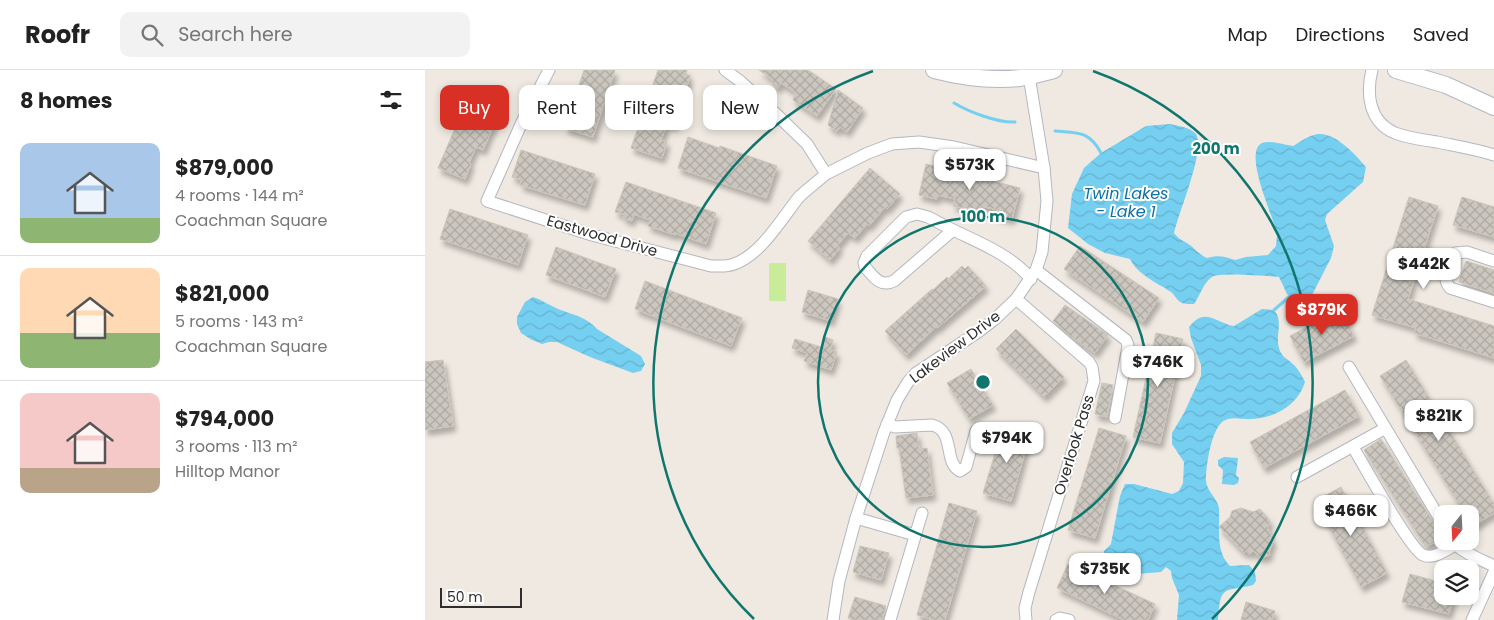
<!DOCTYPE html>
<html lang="en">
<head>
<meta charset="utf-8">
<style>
	:root { --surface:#fff; --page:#f2f2f2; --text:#222; --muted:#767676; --line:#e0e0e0; --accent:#d93025 }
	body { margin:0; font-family:Poppins,sans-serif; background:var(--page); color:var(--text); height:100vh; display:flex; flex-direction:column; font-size:19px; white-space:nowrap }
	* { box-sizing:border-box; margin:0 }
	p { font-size:16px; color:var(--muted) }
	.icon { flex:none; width:28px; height:28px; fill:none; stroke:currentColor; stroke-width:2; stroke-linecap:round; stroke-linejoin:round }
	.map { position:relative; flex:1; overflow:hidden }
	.panel { display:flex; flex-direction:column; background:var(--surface); width:425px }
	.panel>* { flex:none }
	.banner { position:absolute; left:15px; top:15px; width:475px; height:45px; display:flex; gap:10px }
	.needle { width:32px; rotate:198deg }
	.fabs { position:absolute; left:1009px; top:435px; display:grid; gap:10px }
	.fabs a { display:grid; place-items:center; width:45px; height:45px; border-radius:10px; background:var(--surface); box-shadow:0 2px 8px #0003; font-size:25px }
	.scale { position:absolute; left:15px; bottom:12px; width:82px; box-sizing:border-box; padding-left:5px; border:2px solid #2e2e2e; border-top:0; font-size:14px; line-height:18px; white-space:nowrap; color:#2e2e2e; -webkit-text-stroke:4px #fff; paint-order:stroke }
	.price { position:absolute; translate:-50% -42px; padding:0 11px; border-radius:10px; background:#fff; color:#222; font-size:16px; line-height:32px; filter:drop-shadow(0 1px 2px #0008) }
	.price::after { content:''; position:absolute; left:50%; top:30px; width:15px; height:11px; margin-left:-8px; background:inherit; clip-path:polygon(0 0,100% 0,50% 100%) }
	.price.on { background:var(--accent); color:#fff }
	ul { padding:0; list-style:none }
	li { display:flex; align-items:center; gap:15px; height:125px; padding:0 20px }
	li+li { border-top:1px solid var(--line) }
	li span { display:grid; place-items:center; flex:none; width:140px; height:100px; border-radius:10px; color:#555 }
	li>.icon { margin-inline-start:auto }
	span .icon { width:60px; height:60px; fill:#fffc; stroke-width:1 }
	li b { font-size:21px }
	h2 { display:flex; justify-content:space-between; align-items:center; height:60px; padding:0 20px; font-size:21px }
	.tag { padding:0 18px; border-radius:10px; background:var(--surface); box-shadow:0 2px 8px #0003; font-size:18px; line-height:45px }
	.tag.on { background:var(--accent); color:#fff }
	header { display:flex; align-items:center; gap:30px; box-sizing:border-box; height:70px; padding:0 25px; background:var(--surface); border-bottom:1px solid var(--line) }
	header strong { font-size:24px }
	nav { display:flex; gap:28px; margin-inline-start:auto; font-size:18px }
	.search { width:350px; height:45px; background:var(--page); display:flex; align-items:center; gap:12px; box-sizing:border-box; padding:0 18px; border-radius:10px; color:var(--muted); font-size:19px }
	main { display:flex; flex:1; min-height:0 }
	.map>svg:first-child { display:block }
	.pitch { fill:#c9ec9a }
	.water { fill:url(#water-waves) }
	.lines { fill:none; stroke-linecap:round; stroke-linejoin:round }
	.stream { stroke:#75cff0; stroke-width:3 }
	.building { fill:url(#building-cross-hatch); stroke:#cbc5ba; filter:url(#shadow) }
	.street-casing { stroke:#b4b7c1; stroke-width:13 }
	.secondary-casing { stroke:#b4b7c1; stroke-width:18 }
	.street { stroke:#fff; stroke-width:11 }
	.secondary { stroke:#fff; stroke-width:16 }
	.ring { fill:none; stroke:#0f766e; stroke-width:2.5 }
	.labels { text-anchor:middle; stroke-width:4; stroke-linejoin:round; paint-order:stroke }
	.street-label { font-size:15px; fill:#2e2e2e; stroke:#fff }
	.water-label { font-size:16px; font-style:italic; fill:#0d6fa3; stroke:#fff }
	.centre { fill:#0f766e; stroke:#fff; stroke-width:2.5 }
	.ring-label { font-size:15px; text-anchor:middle; font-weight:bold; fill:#0f766e; stroke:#fff; stroke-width:4; stroke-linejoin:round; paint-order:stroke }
</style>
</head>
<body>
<header>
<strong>Roofr</strong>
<div class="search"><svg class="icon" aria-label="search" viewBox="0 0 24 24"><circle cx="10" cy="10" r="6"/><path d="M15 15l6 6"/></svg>Search here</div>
<nav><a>Map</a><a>Directions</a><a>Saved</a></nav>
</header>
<main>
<section class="panel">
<h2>8 homes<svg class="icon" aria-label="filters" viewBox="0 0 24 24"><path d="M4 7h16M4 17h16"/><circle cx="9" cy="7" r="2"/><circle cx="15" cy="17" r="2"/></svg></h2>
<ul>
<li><span style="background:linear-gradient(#a9c7e8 75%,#8fb573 0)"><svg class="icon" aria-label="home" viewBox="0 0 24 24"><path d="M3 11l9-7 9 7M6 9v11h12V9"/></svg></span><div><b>$879,000</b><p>4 rooms · 144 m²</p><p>Coachman Square</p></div></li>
<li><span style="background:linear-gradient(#ffd9b3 65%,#8fb573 0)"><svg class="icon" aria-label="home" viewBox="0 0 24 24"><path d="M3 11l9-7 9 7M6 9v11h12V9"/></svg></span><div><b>$821,000</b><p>5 rooms · 143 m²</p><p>Coachman Square</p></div></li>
<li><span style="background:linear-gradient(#f6c9c9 75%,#b9a48a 0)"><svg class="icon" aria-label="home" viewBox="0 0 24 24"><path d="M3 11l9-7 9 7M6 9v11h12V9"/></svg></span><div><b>$794,000</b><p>3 rooms · 113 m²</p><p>Hilltop Manor</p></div></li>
</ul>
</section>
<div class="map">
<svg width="1069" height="550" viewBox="0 0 1069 550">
	<defs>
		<pattern id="water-waves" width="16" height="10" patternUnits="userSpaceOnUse" patternTransform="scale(1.25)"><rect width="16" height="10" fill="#75cff0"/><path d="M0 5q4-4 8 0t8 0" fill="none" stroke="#66b2ce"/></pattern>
		<pattern id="building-cross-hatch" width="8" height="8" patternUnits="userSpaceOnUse" patternTransform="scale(1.25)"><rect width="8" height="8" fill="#cbc7bf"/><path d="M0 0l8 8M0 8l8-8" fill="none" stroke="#afaba4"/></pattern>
		<filter id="shadow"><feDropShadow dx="3" dy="5.5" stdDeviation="2.5" flood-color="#0004"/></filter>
	</defs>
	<rect width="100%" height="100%" fill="#efe9e1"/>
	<rect class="pitch" x="344" y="193" width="17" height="38"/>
	<g class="water">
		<path d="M745,54C753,56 765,57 771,64C781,79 753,144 749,163C753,169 759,171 765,175C771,180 775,185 782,188C792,185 799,186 810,190L821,187L843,185L851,176C851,173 852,168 852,165C850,149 817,83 837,73C845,70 859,75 868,76C875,72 884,65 893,64C910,62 931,85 941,97L938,112L902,144L900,150L909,176L906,188L887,225L878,233H870L862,224L854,207C842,206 795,202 787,207C778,213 775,226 769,234C765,234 760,234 757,233C751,230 750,225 746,222C731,212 713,205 705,189L680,183L663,174L643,158L647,124L659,98L676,83L721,56Z"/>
		<path d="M108,227C117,230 124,235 133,239C148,245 162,247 172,259L216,286L220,294L216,301L208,303L165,287L132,272H124L117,274L107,270L96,263L92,254V247L100,232Z"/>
		<path d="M837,239L849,240C859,252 850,264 854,278C856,287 863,289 869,295C874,300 877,306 880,312C873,335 850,348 827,349C818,350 806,345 797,352C786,362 781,395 781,410C781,421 793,429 794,438C795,457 790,482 805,496L824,495L830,502L831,511L828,515C797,522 796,515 793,550H752L754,525L747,508L746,501L741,497L736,502L712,504L697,502L680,491L679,481L686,474L695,426L700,414H709L747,424L754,421L758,413L759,392L747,374V363L759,343L776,306V295L766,268L764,257C780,236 791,253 809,256Z"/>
		<polygon points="799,387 813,388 811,405 814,408 813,413 809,415 797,414 798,400 793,395 793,390"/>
	</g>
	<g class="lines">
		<g class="stream">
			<path d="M529,33C544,42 573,53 590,52"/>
			<path d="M630,61C652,63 664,60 676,83"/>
			<polyline points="849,240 864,227"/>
		</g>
	</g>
	<g class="building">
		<polygon points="159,0 190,0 168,67 140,58"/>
		<polygon points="233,0 262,0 261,4 265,6 249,56 242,54 236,70 242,72 237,88 206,78"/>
		<polygon points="334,0 383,0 411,19 392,46 368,30 370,22 356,13 353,18 347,14 348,10"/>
		<polygon points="413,20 438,38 422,62 415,57 412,61 403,55"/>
		<polygon points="43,28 71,40 67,48 71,50 58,80 51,77 44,93 46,94 40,109 13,98"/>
		<polygon points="263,67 294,78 295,76 352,96 341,128 253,98"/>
		<polygon points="96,80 170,104 160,135 95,115 97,110 87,107"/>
		<polygon points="501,94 595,118 587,149 571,146 573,140 556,136 555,141 538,137 538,138 528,136 530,129 513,125 512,129 494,125"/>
		<polygon points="445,98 475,124 462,139 460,137 444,156 442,154 430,168 423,163 412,176 415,178 405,190 383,171"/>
		<polygon points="201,112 291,143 281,174 250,163 250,165 223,156 225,150 209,144 207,151 198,148 200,145 190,142"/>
		<polygon points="984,127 1013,136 983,229 1069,256 1069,288 989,263 991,258 947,245"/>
		<polygon points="1037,127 1069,137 1069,167 1028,155"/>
		<polygon points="25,139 103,165 93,195 15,169"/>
		<polygon points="655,176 734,228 718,252 639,199"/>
		<polygon points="131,177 191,199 180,227 121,205"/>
		<polygon points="1041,191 1069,200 1069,223 1034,212"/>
		<polygon points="537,196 540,199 543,196 561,216 512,258 511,257 481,285 460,261 507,219 508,220 522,207 523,209"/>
		<polygon points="220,211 317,248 306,276 210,239"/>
		<polygon points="383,220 413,229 406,251 377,242"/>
		<polygon points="640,235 683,265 670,283 645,266 628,251"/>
		<polygon points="915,239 929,266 879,292 865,266"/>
		<polygon points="591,259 639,307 619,327 571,279"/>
		<polygon points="731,263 758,269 735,373 708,367"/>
		<polygon points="400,267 408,270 405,280 412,282 406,300 379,291 382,283 367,278 370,269 396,277"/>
		<polygon points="18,290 28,356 0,360 0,292"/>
		<polygon points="981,290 1069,434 1069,443 1048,456 1045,452 1045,444 1040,444 955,306"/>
		<polygon points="546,299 568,335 544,349 522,313"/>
		<polygon points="677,313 688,315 682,347 670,344"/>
		<polygon points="920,320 934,346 839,398 825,372"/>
		<polygon points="578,357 605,365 586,431 558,423"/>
		<polygon points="674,358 701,366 670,468 643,460"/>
		<polygon points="492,363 494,379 502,378 508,425 481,428 474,378 472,378 471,366"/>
		<polygon points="956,369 1012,458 1018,464 1018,467 1001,477 939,380"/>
		<polygon points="916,417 962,503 936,517 890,431"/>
		<polygon points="524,433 552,441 520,550 509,550 492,545"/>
		<polygon points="816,438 828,442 835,439 845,451 843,457 848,472 844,482 845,485 835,488 828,481 824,484 821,481 819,483 794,457 805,447 807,441"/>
		<polygon points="435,476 464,483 456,510 428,502"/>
		<polygon points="643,494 730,534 723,550 699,550 632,518"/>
		<polygon points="985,504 1018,513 1018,526 1029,526 1024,544 977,532"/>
		<polygon points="430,527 461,536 457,550 428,550 423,548"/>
		<polygon points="821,532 850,541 847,550 816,550"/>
	</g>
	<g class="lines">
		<defs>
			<g id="street">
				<path d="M124,0L97,52L62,131L167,165L286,196C294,196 302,197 309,194C336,185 357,148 374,127C382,119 392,112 401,104L382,74L349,42L315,11L300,0"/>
				<path d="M947,0C941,24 944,52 970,63C983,68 998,70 1012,72C1031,76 1050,79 1069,85"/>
				<polyline points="401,104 443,83 467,74 494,72 529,77 619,98"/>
				<path d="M492,144L503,147L528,160L469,211C455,218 448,206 440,197L439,193L442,186L481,147Z"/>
				<path d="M528,160C555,173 586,185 606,209"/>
				<path d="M1069,191L1042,182L1030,183C1020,191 1017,208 1025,218L1069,232"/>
				<polyline points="611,200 701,270 703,275 702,282 690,348"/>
				<polyline points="591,229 664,292 667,297 669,311 604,522 600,538 601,550"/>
				<polyline points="924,297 1018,454"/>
				<path d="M462,354L470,357L507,355C531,361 518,393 535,401L541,397L551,361"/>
				<path d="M928,377C938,394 985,479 998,485C1008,490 1021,480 1030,475"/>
				<polyline points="872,407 959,359"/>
				<polyline points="431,448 490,465"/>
				<path d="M1028,471C1035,482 1057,490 1069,496"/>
				<polyline points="408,550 414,511 431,448 459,362 472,330 483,312 491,303 553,262 570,249 591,229 611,200 617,182 622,131 619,98 604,6"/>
				<polyline points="465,550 497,443"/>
				<polyline points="631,550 635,548 644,550"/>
				<polyline points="1047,550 1069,502"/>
			</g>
			<g id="secondary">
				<path d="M509,0C536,7 566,11 595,8C606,6 618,3 629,0"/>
				<polyline points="971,0 1021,15 1069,37"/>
			</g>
		</defs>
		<use href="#street" class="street-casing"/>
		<use href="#secondary" class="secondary-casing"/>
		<use href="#street" class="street"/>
		<use href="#secondary" class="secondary"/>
	</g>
	<g class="ring">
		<circle cx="558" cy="312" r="165"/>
		<path d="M329 549A330 330 0 0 1 448 1M668 1A330 330 0 0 1 787 549"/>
	</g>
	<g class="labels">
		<g class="street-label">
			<text transform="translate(177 166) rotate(16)" y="5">Eastwood Drive</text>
			<text transform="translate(530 277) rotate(-37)" y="5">Lakeview Drive</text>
			<text transform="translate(649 375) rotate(-73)" y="5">Overlook Pass</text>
		</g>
		<g class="water-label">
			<text x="701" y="129">Twin Lakes<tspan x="701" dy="18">- Lake 1</tspan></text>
		</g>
	</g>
	<circle cx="558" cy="312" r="8" class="centre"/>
	<g class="ring-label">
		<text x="791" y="84">200 m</text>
		<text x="558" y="152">100 m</text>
	</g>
</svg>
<div class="fabs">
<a><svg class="needle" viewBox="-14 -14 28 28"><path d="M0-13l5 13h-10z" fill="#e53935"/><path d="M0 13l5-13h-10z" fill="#767676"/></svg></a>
<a><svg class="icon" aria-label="layers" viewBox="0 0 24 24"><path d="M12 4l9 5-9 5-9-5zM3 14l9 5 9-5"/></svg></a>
</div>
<div class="scale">50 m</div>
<b class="price" style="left:545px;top:121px">$573K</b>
<b class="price" style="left:999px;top:220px">$442K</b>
<b class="price on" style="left:897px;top:266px">$879K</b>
<b class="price" style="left:733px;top:318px">$746K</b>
<b class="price" style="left:1014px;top:372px">$821K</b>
<b class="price" style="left:582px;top:394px">$794K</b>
<b class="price" style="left:926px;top:467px">$466K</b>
<b class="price" style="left:680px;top:525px">$735K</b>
<div class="banner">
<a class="tag on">Buy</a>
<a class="tag">Rent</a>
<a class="tag">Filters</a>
<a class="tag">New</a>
</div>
</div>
</main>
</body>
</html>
